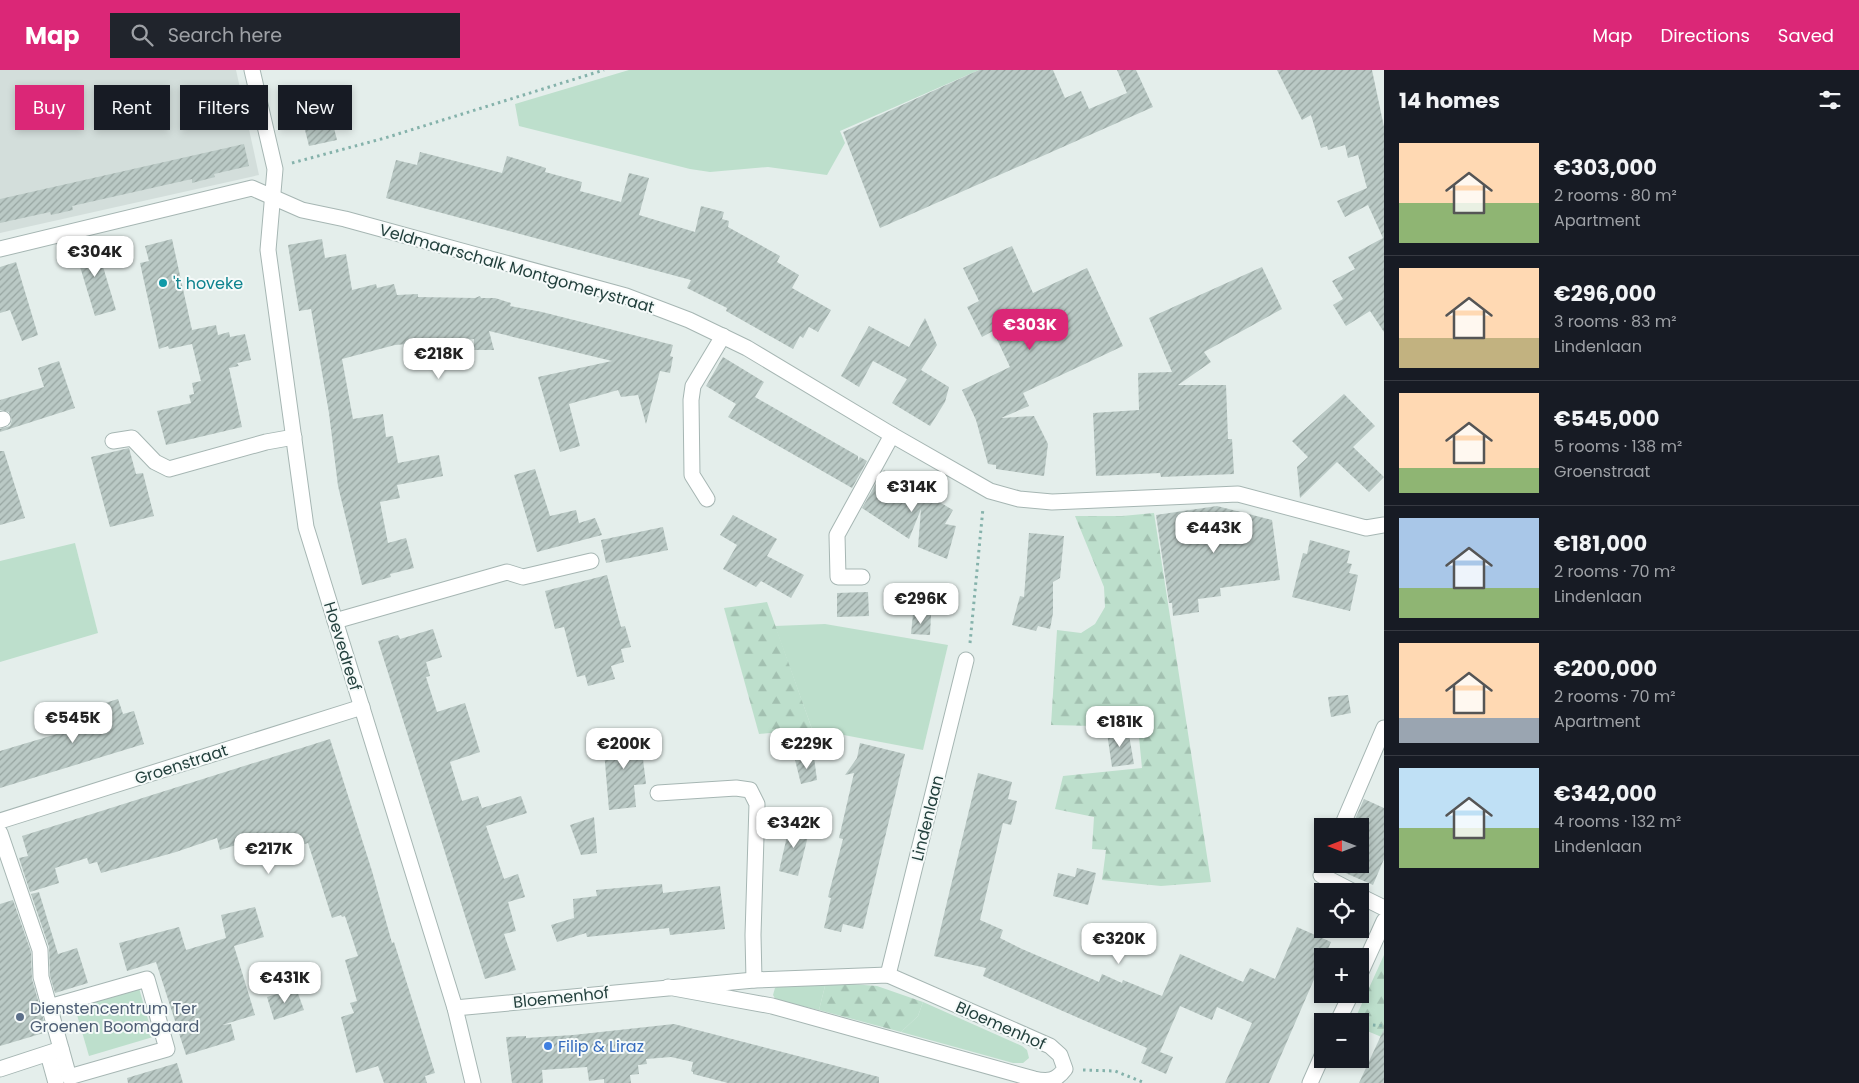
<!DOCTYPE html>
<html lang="en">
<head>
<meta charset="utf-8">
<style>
	:root { --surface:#171b24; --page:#20242c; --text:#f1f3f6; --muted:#9ea1a6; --line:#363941; --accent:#db2777 }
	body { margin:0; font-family:Poppins,sans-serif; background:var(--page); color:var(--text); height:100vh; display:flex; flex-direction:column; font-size:19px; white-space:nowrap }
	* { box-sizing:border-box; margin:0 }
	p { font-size:16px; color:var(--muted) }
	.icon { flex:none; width:28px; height:28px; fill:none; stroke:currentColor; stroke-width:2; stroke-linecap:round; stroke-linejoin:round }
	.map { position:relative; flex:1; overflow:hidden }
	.drawer { display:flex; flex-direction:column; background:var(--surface); width:475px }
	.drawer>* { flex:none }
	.top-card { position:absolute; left:15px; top:15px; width:475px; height:45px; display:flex; gap:10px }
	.needle { width:32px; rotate:270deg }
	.controls { position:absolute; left:1314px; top:748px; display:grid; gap:10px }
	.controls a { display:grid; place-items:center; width:55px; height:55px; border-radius:0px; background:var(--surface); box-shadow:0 2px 8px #0003; font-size:25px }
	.price { position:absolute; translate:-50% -42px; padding:0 11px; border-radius:10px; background:#fff; color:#222; font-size:16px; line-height:32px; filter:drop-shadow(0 1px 2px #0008) }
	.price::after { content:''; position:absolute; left:50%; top:30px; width:15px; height:11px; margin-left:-8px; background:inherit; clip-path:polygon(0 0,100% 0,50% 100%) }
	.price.active { background:var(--accent); color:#fff }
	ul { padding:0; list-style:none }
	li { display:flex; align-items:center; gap:15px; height:125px; padding:0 15px }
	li+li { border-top:1px solid var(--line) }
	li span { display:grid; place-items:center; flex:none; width:140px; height:100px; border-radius:0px; color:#555 }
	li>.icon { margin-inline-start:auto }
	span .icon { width:60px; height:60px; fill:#fffc; stroke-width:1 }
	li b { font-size:21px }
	h2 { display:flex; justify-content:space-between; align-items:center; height:60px; padding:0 15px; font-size:21px }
	.pill { padding:0 18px; border-radius:0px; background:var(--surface); box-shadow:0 2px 8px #0003; font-size:18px; line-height:45px }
	.pill.active { background:var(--accent); color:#fff }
	header { display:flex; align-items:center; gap:30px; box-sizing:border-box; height:70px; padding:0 25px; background:var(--accent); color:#fff }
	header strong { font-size:24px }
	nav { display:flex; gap:28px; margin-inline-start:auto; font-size:18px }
	.search { width:350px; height:45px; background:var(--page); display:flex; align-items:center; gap:12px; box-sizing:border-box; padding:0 18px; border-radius:0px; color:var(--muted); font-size:19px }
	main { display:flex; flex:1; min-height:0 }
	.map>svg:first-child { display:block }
	.built { fill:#d3dedb }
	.grass { fill:#bddfcc }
	.forest { fill:url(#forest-firs) }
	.building { fill:url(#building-hatch) }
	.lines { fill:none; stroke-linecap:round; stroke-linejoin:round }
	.minor-casing { stroke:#a6b6b3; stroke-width:17 }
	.path { stroke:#85b2ab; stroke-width:3; stroke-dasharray:2.5 4; stroke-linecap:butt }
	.minor { stroke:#fff; stroke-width:15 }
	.culture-dot { fill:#0f9aa8; stroke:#f5faf9; stroke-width:2 }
	.service-dot { fill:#5c6f8a; stroke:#f5faf9; stroke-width:2 }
	.shop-dot { fill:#3f7fe0; stroke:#f5faf9; stroke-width:2 }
	.labels { text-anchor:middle; stroke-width:4; stroke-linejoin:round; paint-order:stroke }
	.street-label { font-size:16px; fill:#23403d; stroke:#f5faf9 }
	.culture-label { font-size:16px; fill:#0d838f; stroke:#f5faf9; text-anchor:start }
	.service-label { font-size:16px; fill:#4e5e75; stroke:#f5faf9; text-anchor:start }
	.shop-label { font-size:16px; fill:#366cbe; stroke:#f5faf9; text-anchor:start }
</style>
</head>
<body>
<header>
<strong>Map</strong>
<div class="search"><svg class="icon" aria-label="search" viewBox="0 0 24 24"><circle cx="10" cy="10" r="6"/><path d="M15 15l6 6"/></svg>Search here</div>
<nav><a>Map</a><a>Directions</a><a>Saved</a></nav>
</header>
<main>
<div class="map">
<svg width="1384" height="1013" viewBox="0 0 1384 1013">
	<defs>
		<pattern id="forest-firs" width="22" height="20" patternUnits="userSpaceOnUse" patternTransform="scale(1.25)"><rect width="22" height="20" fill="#bddfcc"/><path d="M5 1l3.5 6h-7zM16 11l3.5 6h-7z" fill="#a2c0b0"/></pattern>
		<pattern id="building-hatch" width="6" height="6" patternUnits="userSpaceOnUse" patternTransform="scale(1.25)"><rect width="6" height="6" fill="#bac9c5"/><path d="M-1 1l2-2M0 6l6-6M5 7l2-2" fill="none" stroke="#97a5a1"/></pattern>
	</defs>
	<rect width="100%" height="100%" fill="#e4eeeb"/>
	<polygon class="built" points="0,0 236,0 259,105 0,163"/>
	<g class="grass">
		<polygon points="629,0 979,0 840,61 845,73 827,105 768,97 710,102 690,99 519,56 515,34"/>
		<polygon points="75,473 98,563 0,592 0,491"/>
		<polygon points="825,554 948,575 923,680 812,659 775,556"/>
		<polygon points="826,912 819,940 776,930 773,925 775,918 782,914"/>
		<polygon points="139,918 153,967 89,986 75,938"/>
		<polygon points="923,932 1022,976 1027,980 1029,988 1023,993 1013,993 901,962 918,946"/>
	</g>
	<g class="forest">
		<polygon points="1154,443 1211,812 1161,816 1102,810 1106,780 1092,779 1094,747 1055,739 1063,706 1142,698 1138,657 1051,655 1057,560 1081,563 1095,554 1105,537 1104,517 1075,446 1122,446"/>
		<polygon points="767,532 812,659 759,664 724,538"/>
		<polygon points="1384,885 1384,968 1360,958 1360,951 1354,951"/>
		<polygon points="826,912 877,916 923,932 918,946 901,962 819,940"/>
	</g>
	<g class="building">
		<polygon points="979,0 1053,0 1065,28 1081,21 1089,39 1127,23 1117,0 1136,0 1153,37 880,158 843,62"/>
		<polygon points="1277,0 1372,0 1384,57 1384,262 1370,241 1346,256 1333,235 1343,229 1332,211 1355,199 1348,187 1383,168 1368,135 1345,147 1337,131 1367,118 1358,85 1348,88 1345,75 1328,80 1327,76 1321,78 1311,45 1302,50"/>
		<polygon points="334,15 343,56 334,58 337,70 309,76 296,24"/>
		<polygon points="244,74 249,96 214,104 215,107 192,113 192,109 72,136 73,140 51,145 50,142 0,153 0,129"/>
		<polygon points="420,82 502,103 507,86 546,98 545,102 582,112 580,121 621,132 629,103 649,108 639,145 695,162 701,136 724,142 722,149 729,151 728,157 780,186 777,192 799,205 792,218 831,240 818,262 809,257 803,268 800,266 793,279 726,241 727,238 687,218 691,210 386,128 396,90 417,95"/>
		<polygon points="172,169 192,260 216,255 218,265 229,262 230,267 245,264 251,290 237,293 239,296 229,298 242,357 166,375 157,341 191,333 189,325 194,324 192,313 201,311 192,274 169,279 168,276 159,279 140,193 149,191 145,176"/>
		<polygon points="322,169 325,188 346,184 352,220 376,214 377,218 394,214 397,225 418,224 418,227 475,228 480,226 481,228 495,228 511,233 510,236 542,242 673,275 670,286 673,287 670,303 660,301 646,354 638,325 621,327 618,320 569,334 580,376 560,382 538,307 612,291 489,261 494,280 474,280 474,269 395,275 342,289 353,349 383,344 386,367 393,366 398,393 439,385 443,406 397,415 400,428 380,432 388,473 406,468 414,498 390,504 391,507 362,515 338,416 329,343 311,239 299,241 288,175"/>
		<polygon points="95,170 116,240 95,246 74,177"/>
		<polygon points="1012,176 1033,223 1087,198 1123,276 1023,323 1029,336 1001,348 1034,346 1048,374 1044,406 996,399 996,395 988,394 976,350 962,320 1010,297 993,261 982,267 967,237 979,231 963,198"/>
		<polygon points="16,192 38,265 22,271 10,240 0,243 0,197"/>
		<polygon points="1262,197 1282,239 1204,282 1211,292 1178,315 1226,315 1228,369 1232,369 1234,404 1161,407 1160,403 1096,406 1093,343 1139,340 1138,303 1172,302 1149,248"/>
		<polygon points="925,248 937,275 921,300 949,317 945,332 930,356 892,333 907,309 873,291 859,317 841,306 869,256 909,277"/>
		<polygon points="723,287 764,312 755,327 858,386 858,391 860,387 867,391 852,418 728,347 736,334 706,316"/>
		<polygon points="59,291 75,338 0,362 0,359 10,356 12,350 9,342 0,340 0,330 44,317 38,298"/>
		<polygon points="1344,324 1375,356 1353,377 1384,407 1369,422 1337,392 1300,428 1297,397 1308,387 1292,371"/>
		<polygon points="129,378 136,404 143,403 154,446 110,457 91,387"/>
		<polygon points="0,381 4,381 25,448 0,455"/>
		<polygon points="535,399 550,446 576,440 579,453 595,448 602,465 537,482 514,405"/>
		<polygon points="884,400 953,440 945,454 956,456 947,489 918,477 921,439 909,469 862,438"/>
		<polygon points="1217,436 1272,450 1280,510 1220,518 1221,526 1198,529 1199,542 1173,546 1172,533 1169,533 1156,445"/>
		<polygon points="733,445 777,469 767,486 804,505 791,528 761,511 756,517 723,499 737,475 720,465"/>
		<polygon points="663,457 668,480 606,493 601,470"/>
		<polygon points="1029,463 1064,466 1060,508 1053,512 1053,543 1050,559 1038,556 1036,561 1012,555 1020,526 1024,527"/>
		<polygon points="1310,470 1350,481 1347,493 1352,494 1349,503 1358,505 1350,541 1292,527 1303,483 1307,484"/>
		<polygon points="607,505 621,557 625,556 631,577 621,579 624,592 611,596 615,609 588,616 585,605 577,607 564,557 555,559 545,521"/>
		<polygon points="868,522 869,546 837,547 837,523"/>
		<polygon points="913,544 931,545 930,565 911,564"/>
		<polygon points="433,559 442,587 426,592 430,606 426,607 437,642 465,633 480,682 450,692 462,731 478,726 482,738 521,726 527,743 486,756 504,809 518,804 525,827 508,832 516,861 504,864 516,900 485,909 378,571 398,565 400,569"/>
		<polygon points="1348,625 1351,643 1331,647 1328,627"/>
		<polygon points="118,629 123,644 134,641 144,674 0,718 0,681 57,664 56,659 72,654 69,644"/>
		<polygon points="1128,659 1134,694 1112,697 1107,663"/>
		<polygon points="640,664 646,714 634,715 636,737 609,740 603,669"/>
		<polygon points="330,669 372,801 392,873 394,872 435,1003 425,1006 427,1013 384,1013 378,996 356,1003 341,947 354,943 350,933 357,931 345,890 358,886 345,846 342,847 341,845 332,848 308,773 295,777 292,771 275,776 271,764 220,780 217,768 176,782 101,803 97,792 89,794 87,788 55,798 59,813 30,822 19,788 28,786 22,766"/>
		<polygon points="860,673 905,684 863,859 843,854 841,862 824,858 831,828 828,827 843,769 839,768 854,703 845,705 857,688"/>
		<polygon points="814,687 817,710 801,714 795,690"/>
		<polygon points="978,703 1012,712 1008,729 1017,731 1011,755 1003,753 980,850 1003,860 1000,868 1022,879 1099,912 1102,904 1122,913 1123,910 1162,926 1180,884 1243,912 1250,898 1275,909 1297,857 1331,872 1325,886 1322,886 1322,891 1269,1013 1225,1013 1252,953 1217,937 1212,950 1180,936 1160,982 1173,987 1166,1004 1141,993 1147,978 983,906 986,898 934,886"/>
		<polygon points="1364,729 1384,738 1384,789 1373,815 1334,798 1335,794 1360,794 1360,756 1352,756"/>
		<polygon points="594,747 597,783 581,785 570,755"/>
		<polygon points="790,753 810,758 798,806 779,801"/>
		<polygon points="1077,798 1096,803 1088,835 1053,826 1058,803 1075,807"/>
		<polygon points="662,814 663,823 720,816 725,859 670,865 669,858 587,867 586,863 557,872 551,855 574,848 573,829 597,826 596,820"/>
		<polygon points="39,822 58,884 77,878 88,913 55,923 50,906 49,877 31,824"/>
		<polygon points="13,830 31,882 32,909 47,962 0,976 0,834"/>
		<polygon points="255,837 264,867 234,876 255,945 222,955 231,954 235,970 186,985 156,892 127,901 119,873 179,857 186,880 226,868 221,845"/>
		<polygon points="296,918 304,940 274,950 267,927"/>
		<polygon points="674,954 879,1007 879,1013 728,1013 693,1004 693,1002 691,1001 693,992 671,987 646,989 647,994 638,995 639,1004 630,1005 631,1013 604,1013 604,1009 589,1011 587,997 542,1000 543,1013 512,1013 506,967 526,966 526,968 573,965"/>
		<polygon points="1384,959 1384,1013 1359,1013"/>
		<polygon points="177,993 183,1013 128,1013 127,1008"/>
	</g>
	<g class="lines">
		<defs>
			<g id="minor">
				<polyline points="252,0 275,99 268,180 306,457 455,938 473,1013"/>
				<polyline points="0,179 252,118 302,140 345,149 626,226 689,250 747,278 892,365 990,421 1019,429 1052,432 1238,424 1366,458 1384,455"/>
				<polyline points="0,350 3,349"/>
				<polyline points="113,371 132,368 155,392 169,399 266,372 294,367"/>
				<polyline points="707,429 692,405 691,330 693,316 723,266"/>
				<polyline points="862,507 838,507 837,465 892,365"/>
				<polyline points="335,551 507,502 523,507 591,491"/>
				<polyline points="658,723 736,718 750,720 757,734 753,865 754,910"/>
				<polyline points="0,751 362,637"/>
				<polyline points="1342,756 1384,658"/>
				<polyline points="0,763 40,880 41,907 69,1007 167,979 147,909 49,937"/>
				<polyline points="1326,794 1321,805 1352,821"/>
				<polyline points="1360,826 1384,838"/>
				<polyline points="1360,904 1384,851"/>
				<polyline points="888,905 966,590"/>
				<path d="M455,938L754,910L888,905L1050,976L1060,985L1065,999C1056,1011 1048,1012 1034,1009L772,936L668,917"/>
				<polyline points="1338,951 1351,924"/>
				<polyline points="48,984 56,1013"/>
				<polyline points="0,999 61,979"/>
				<polyline points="1310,1013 1322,986"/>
			</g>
		</defs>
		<use href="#minor" class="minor-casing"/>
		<g class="path">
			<polyline points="292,93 385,68 604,0"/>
			<polyline points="970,573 983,438"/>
			<polyline points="1360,954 1384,956"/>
			<polyline points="1083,1000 1115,1001 1145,1013"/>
		</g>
		<use href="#minor" class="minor"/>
	</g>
	<circle class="culture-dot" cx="163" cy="213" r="5"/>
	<circle class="service-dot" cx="20" cy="947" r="5"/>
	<circle class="shop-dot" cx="548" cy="976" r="5"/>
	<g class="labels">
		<g class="street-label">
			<text transform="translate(517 198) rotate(16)" y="6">Veldmaarschalk Montgomerystraat</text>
			<text transform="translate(343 576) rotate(73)" y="6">Hoevedreef</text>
			<text transform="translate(181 694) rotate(-18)" y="6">Groenstraat</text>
			<text transform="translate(927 748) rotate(-76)" y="6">Lindenlaan</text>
			<text transform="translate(561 927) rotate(-6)" y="6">Bloemenhof</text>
			<text transform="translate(1001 955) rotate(24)" y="6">Bloemenhof</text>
		</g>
		<g class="culture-label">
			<text x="173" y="219">'t hoveke</text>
		</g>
		<g class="service-label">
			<text x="30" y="944">Dienstencentrum Ter<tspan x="30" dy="18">Groenen Boomgaard</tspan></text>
		</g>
		<g class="shop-label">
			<text x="558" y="982">Filip &amp; Liraz</text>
		</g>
	</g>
</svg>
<div class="controls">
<a><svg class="needle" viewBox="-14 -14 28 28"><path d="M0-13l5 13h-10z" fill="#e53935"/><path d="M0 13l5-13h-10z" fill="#9ea1a6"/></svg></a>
<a><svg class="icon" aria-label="locate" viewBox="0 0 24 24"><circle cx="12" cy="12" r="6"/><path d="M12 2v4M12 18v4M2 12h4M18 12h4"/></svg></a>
<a>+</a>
<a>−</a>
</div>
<b class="price" style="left:95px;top:208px">€304K</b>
<b class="price active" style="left:1030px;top:281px">€303K</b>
<b class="price" style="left:439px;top:310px">€218K</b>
<b class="price" style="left:912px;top:443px">€314K</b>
<b class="price" style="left:1214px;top:484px">€443K</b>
<b class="price" style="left:921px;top:555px">€296K</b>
<b class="price" style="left:73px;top:674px">€545K</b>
<b class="price" style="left:1120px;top:678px">€181K</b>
<b class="price" style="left:624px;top:700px">€200K</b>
<b class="price" style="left:807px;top:700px">€229K</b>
<b class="price" style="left:794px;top:779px">€342K</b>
<b class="price" style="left:269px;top:805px">€217K</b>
<b class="price" style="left:1119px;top:895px">€320K</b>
<b class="price" style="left:285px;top:934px">€431K</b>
<div class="top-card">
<a class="pill active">Buy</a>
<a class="pill">Rent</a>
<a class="pill">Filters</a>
<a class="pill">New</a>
</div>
</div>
<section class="drawer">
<h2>14 homes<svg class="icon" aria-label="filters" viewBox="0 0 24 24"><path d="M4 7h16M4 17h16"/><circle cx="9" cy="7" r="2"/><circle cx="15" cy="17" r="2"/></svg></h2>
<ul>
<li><span style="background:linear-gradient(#ffd9b3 60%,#8fb573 0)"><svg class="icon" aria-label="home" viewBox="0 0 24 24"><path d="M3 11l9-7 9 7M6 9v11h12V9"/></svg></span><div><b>€303,000</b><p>2 rooms · 80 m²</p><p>Apartment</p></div></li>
<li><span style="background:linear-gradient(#ffd9b3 70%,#c2b280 0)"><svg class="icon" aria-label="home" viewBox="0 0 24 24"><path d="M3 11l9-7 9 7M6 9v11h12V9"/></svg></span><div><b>€296,000</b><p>3 rooms · 83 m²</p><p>Lindenlaan</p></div></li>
<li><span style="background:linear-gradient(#ffd9b3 75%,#8fb573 0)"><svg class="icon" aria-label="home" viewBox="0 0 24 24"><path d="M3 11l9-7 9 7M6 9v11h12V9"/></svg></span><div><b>€545,000</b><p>5 rooms · 138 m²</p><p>Groenstraat</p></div></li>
<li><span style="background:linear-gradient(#a9c7e8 70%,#8fb573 0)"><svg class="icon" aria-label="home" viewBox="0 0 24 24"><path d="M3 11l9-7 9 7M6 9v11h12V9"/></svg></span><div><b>€181,000</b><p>2 rooms · 70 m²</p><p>Lindenlaan</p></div></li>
<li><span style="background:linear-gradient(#ffd9b3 75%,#9aa5b1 0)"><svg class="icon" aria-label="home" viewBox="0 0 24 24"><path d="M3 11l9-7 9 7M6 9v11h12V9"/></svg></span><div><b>€200,000</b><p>2 rooms · 70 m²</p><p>Apartment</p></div></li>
<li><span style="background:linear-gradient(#bfe0f5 60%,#8fb573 0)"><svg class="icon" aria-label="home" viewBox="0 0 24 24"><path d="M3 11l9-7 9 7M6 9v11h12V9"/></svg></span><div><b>€342,000</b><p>4 rooms · 132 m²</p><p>Lindenlaan</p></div></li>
</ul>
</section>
</main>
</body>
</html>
